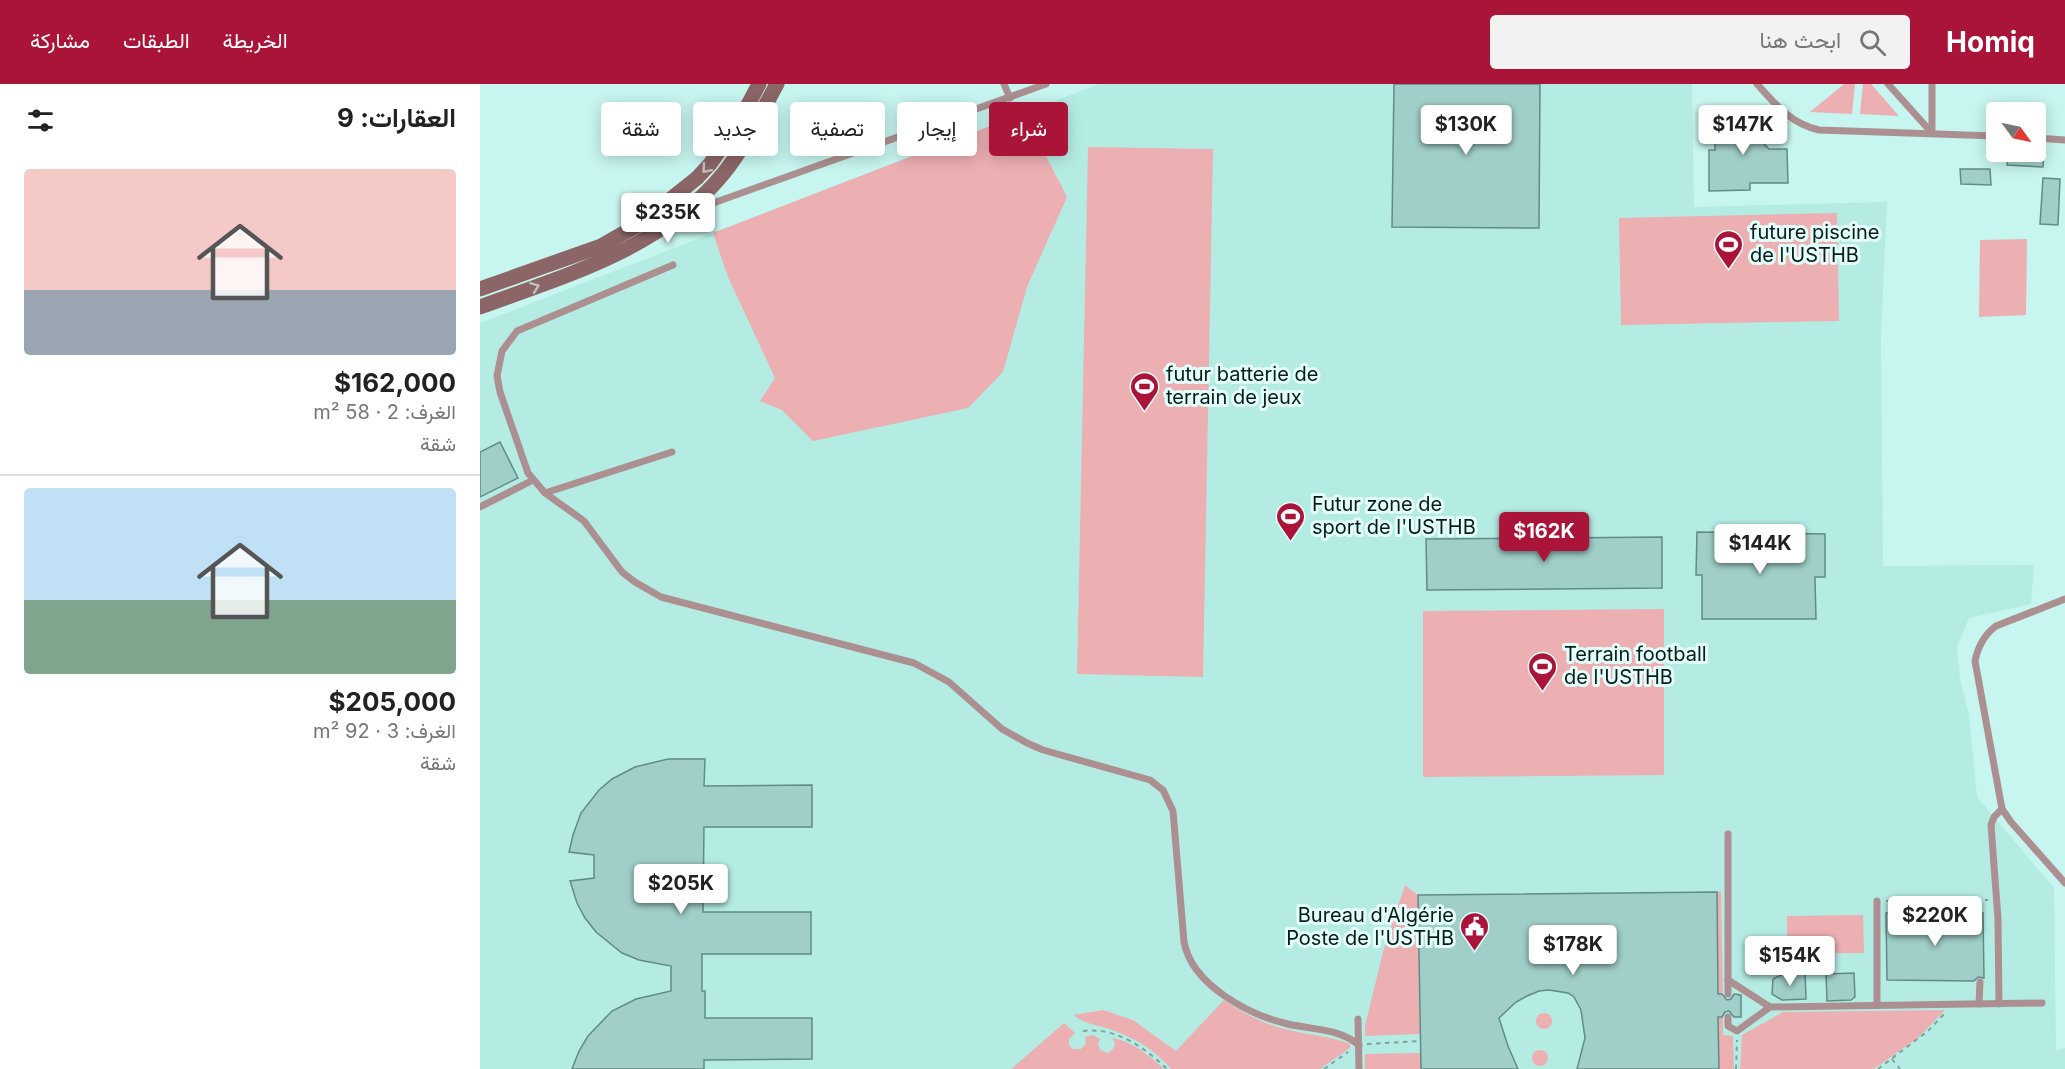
<!DOCTYPE html>
<html lang="ar">
<head>
<meta charset="utf-8">
<style>
	:root { --surface:#fff; --page:#f2f2f2; --text:#222; --muted:#767676; --line:#e0e0e0; --accent:#aa1438 }
	body { margin:0; font-family:Inter,Vazirmatn,sans-serif; background:var(--page); color:var(--text); direction:rtl; height:100vh; display:flex; flex-direction:column; font-size:22px; white-space:nowrap }
	* { box-sizing:border-box; margin:0 }
	p { font-size:20px; color:var(--muted) }
	.icon { flex:none; width:33px; height:33px; fill:none; stroke:currentColor; stroke-width:2; stroke-linecap:round; stroke-linejoin:round }
	.map { position:relative; flex:1; overflow:hidden; direction:ltr }
	.details { display:flex; flex-direction:column; background:var(--surface); width:480px }
	.details>* { flex:none }
	.guide { position:absolute; left:18px; top:18px; width:570px; height:54px; direction:rtl; display:flex; gap:12px }
	.needle { width:39px; rotate:123deg }
	.buttons { position:absolute; left:1506px; top:18px; display:grid; gap:12px }
	.buttons a { display:grid; place-items:center; width:60px; height:60px; border-radius:6px; background:var(--surface); box-shadow:0 3px 15px #0003; font-size:30px }
	.price { position:absolute; translate:-50% -51px; padding:0 14px; border-radius:6px; background:#fff; color:#222; font-size:20px; line-height:39px; filter:drop-shadow(0 2px 3px #0008) }
	.price::after { content:''; position:absolute; left:50%; top:36px; width:18px; height:14px; margin-left:-9px; background:inherit; clip-path:polygon(0 0,100% 0,50% 100%) }
	.price.on { background:var(--accent); color:#fff }
	ul { padding:0; list-style:none }
	li { display:grid; align-content:center; gap:12px; height:318px; padding:0 24px }
	li+li { border-top:2px solid var(--line) }
	li span { display:grid; place-items:center; height:186px; border-radius:6px; color:#555 }
	li>.icon { margin-inline-start:auto }
	span .icon { width:108px; height:108px; fill:#fffc; stroke-width:1 }
	li b { font-size:26px }
	h2 { display:flex; justify-content:space-between; align-items:center; height:72px; padding:0 24px; font-size:26px }
	.chip { padding:0 21px; border-radius:6px; background:var(--surface); box-shadow:0 3px 15px #0003; font-size:21px; line-height:54px }
	.chip.on { background:var(--accent); color:#fff }
	header { display:flex; align-items:center; gap:36px; box-sizing:border-box; height:84px; padding:0 30px; background:var(--accent); color:#fff }
	header strong { font-size:28px }
	nav { display:flex; gap:33px; margin-inline-start:auto; font-size:21px }
	.search { width:420px; height:54px; background:var(--page); display:flex; align-items:center; gap:15px; box-sizing:border-box; padding:0 21px; border-radius:6px; color:var(--muted); font-size:22px }
	main { display:flex; flex:1; min-height:0 }
	.map>svg:first-child { display:block }
	.built { fill:#b4ece4 }
	.green { fill:#ecafb2 }
	.building { fill:#a0cec8; stroke:#608c86; stroke-width:1.5 }
	.lines { fill:none; stroke-linecap:round; stroke-linejoin:round }
	.path { stroke:#80a39f; stroke-width:2; stroke-dasharray:4.5 4.5; stroke-linecap:butt }
	.lane { stroke:#ac9091; stroke-width:7 }
	.secondary { stroke:#8c6566; stroke-width:15 }
	.oneway { stroke:#c0c1bf }
	.labels { text-anchor:middle; stroke-width:6; stroke-linejoin:round; paint-order:stroke }
	.poi-label { font-size:20px; fill:#0a1c1a; stroke:#e3fefa; text-anchor:start }
</style>
</head>
<body>
<header>
<strong>Homiq</strong>
<div class="search"><svg class="icon" aria-label="search" viewBox="0 0 24 24"><circle cx="10" cy="10" r="6"/><path d="M15 15l6 6"/></svg>ابحث هنا</div>
<nav><a>الخريطة</a><a>الطبقات</a><a>مشاركة</a></nav>
</header>
<main>
<div class="map">
<svg width="1585" height="985" viewBox="0 0 1585 985">
	<rect width="100%" height="100%" fill="#c7f5ef"/>
	<polygon class="built" points="619,0 1212,0 1214,123 1407,118 1401,253 1403,482 1554,481 1551,520 1489,534 1477,563 1480,595 1489,631 1497,713 1574,804 1576,966 1585,964 1585,985 0,985 0,239"/>
	<g class="green">
		<polygon points="1364,0 1375,0 1372,30 1330,28"/>
		<polygon points="1383,0 1391,0 1419,32 1380,30"/>
		<polygon points="544,29 587,113 547,203 523,288 488,324 333,357 302,326 280,317 295,294 248,193 233,149"/>
		<polygon points="608,63 733,65 723,593 597,590"/>
		<polygon points="1357,129 1359,237 1141,241 1139,134"/>
		<polygon points="1547,155 1546,231 1499,233 1500,156"/>
		<polygon points="1184,525 1184,691 943,693 943,527"/>
		<polygon points="925,801 938,811 940,950 885,952 885,942 904,864"/>
		<polygon points="1241,807 1243,910 1238,910 1237,808"/>
		<polygon points="1383,831 1384,869 1307,870 1307,832"/>
		<path d="M744,916C765,930 785,941 809,946C830,951 850,952 870,960V964L840,985H691C676,967 655,954 632,946C616,940 609,942 593,931L623,926L653,936L696,967Z"/>
		<polygon points="1465,926 1439,953 1394,985 1260,985 1262,951 1303,928"/>
		<circle cx="1064" cy="937" r="8"/>
		<polygon points="1238,933 1243,933 1243,951 1253,952 1254,985 1239,985"/>
		<path d="M584,939L595,949L589,955V961L593,965H601L606,959L605,953L613,951L620,955L618,960L620,966L628,969L634,964L635,959L632,954C652,957 670,972 684,985H531Z"/>
		<circle cx="1060" cy="974" r="8"/>
		<polygon points="940,969 941,985 885,985 885,970"/>
	</g>
	<g class="building">
		<polygon points="914,0 1060,0 1059,144 912,143"/>
		<polygon points="1270,28 1270,46 1277,53 1283,53 1284,60 1289,65 1307,65 1308,99 1270,99 1270,106 1229,107 1229,66 1235,66 1235,30"/>
		<polygon points="1528,68 1564,68 1563,83 1527,81"/>
		<polygon points="1480,85 1510,85 1511,101 1481,100"/>
		<polygon points="1563,94 1580,95 1578,141 1560,140"/>
		<polygon points="20,358 38,394 0,413 0,368"/>
		<polygon points="1217,448 1345,450 1345,493 1335,493 1336,535 1222,535 1222,491 1216,491"/>
		<polygon points="1182,453 1182,504 947,506 946,455"/>
		<polygon points="188,675 225,675 224,702 332,701 332,743 224,743 223,828 331,828 331,870 222,870 222,907 225,907 225,934 332,934 332,975 224,976 224,985 92,985 99,967 108,952 132,927 156,915 191,907 191,882 159,876 142,869 116,848 105,834 97,819 90,797 114,794 114,771 89,768 93,751 101,729 119,706 132,695 155,683"/>
		<polygon points="1237,808 1238,910 1242,910 1247,916 1251,915 1254,910 1261,911 1261,933 1254,933 1249,927 1245,928 1242,933 1238,933 1239,985 1097,985 1105,954 1101,926 1094,913 1088,909 1069,906 1059,907 1047,912 1036,918 1019,934 1028,962 1038,985 941,985 938,811"/>
		<polygon points="1406,829 1503,829 1504,894 1498,893 1494,897 1407,896"/>
		<polygon points="1325,889 1326,915 1302,916 1292,910 1293,895 1303,890"/>
		<polygon points="1374,889 1375,913 1371,916 1347,917 1346,890"/>
	</g>
	<g class="lines">
		<g class="path">
			<polyline points="1406,817 1508,816"/>
			<path d="M603,947C636,943 664,963 687,985"/>
			<polyline points="887,960 940,957"/>
			<polyline points="1412,975 1420,985"/>
			<polyline points="844,985 868,968"/>
			<polyline points="1256,985 1257,956"/>
			<polyline points="1398,985 1448,947 1465,929"/>
		</g>
		<g class="lane">
			<polyline points="524,0 530,14"/>
			<path d="M1277,0C1296,21 1311,40 1339,46L1516,52"/>
			<polyline points="1408,0 1452,49 1452,0"/>
			<polyline points="1556,54 1585,56"/>
			<polyline points="211,127 566,0"/>
			<path d="M193,181L37,247L22,267L17,292L20,308L48,389L65,409L104,437L142,488L155,498L181,513L434,579L469,598L522,645L547,659L563,666L670,696L683,706L693,727L704,858C712,901 769,931 808,940C833,946 858,944 879,961"/>
			<polyline points="65,409 192,368"/>
			<polyline points="0,423 53,396"/>
			<path d="M1585,515L1516,542C1504,551 1498,562 1495,577L1522,725L1531,738L1585,799"/>
			<polyline points="1248,750 1248,910"/>
			<polyline points="1248,896 1290,923 1562,919"/>
			<polyline points="1499,920 1500,898"/>
			<polyline points="1519,920 1518,835 1511,741 1514,733 1522,725"/>
			<polyline points="1397,921 1397,817"/>
			<polyline points="1248,933 1248,942 1257,947 1290,923"/>
			<polyline points="878,935 879,985"/>
		</g>
		<g class="secondary">
			<polyline points="0,205 121,162 158,141 217,94 230,80 258,40 279,0"/>
			<path d="M0,223C87,191 181,165 243,90C265,63 280,31 297,0"/>
		</g>
	</g>
	<defs><path id="oneway-chevron" d="M-2-3.5L2.5 0L-2 3.5" fill="none" stroke-width="1.6" stroke-linecap="round" stroke-linejoin="round" transform="scale(1.5)"/></defs>
	<g class="oneway">
		<use href="#oneway-chevron" transform="translate(226 85) rotate(131)"/>
		<use href="#oneway-chevron" transform="translate(55 203) rotate(-20)"/>
	</g>
	<defs>
		<symbol id="stadium-pin" viewBox="-11 -11 22 30"><path d="M0 17L-7.5 6A9.5 9.5 0 1 1 7.5 6Z" fill="#aa1438" stroke="#e3fefa"/><path d="M0-5a6.5 5 0 1 0 0 10a6.5 5 0 1 0 0-10ZM-3.5-1.8h7v3.6h-7Z" fill="#fff"/></symbol>
		<symbol id="civic-pin" viewBox="-11 -11 22 30"><path d="M0 17L-7.5 6A9.5 9.5 0 1 1 7.5 6Z" fill="#aa1438" stroke="#e3fefa"/><path d="M-.6-6.5H3V-4.5H.6V-3L4-1V1h2V6H-6V1h2V-1L-.6-3ZM-1.2 2.5V6h2.4V2.5Z" fill="#fff"/></symbol>
	</defs>
	<g fill-rule="evenodd">
		<use href="#stadium-pin" x="1232" y="144" width="33" height="45"/>
		<use href="#stadium-pin" x="648" y="286" width="33" height="45"/>
		<use href="#stadium-pin" x="794" y="416" width="33" height="45"/>
		<use href="#stadium-pin" x="1046" y="566" width="33" height="45"/>
		<use href="#civic-pin" x="978" y="826" width="33" height="45"/>
	</g>
	<g class="labels">
		<g class="poi-label">
			<text x="1270" y="155">future piscine<tspan x="1270" dy="23">de l'USTHB</tspan></text>
			<text x="686" y="297">futur batterie de<tspan x="686" dy="23">terrain de jeux</tspan></text>
			<text x="832" y="427">Futur zone de<tspan x="832" dy="23">sport de l'USTHB</tspan></text>
			<text x="1084" y="577">Terrain football<tspan x="1084" dy="23">de l'USTHB</tspan></text>
			<text x="974" y="838" text-anchor="end">Bureau d'Algérie<tspan x="974" dy="23">Poste de l'USTHB</tspan></text>
		</g>
	</g>
</svg>
<div class="buttons">
<a><svg class="needle" viewBox="-14 -14 28 28"><path d="M0-13l5 13h-10z" fill="#e53935"/><path d="M0 13l5-13h-10z" fill="#767676"/></svg></a>
</div>
<b class="price" style="left:986px;top:72px">$130K</b>
<b class="price" style="left:1263px;top:72px">$147K</b>
<b class="price" style="left:188px;top:160px">$235K</b>
<b class="price on" style="left:1064px;top:479px">$162K</b>
<b class="price" style="left:1280px;top:491px">$144K</b>
<b class="price" style="left:201px;top:831px">$205K</b>
<b class="price" style="left:1455px;top:863px">$220K</b>
<b class="price" style="left:1093px;top:892px">$178K</b>
<b class="price" style="left:1310px;top:903px">$154K</b>
<div class="guide">
<a class="chip on">شراء</a>
<a class="chip">إيجار</a>
<a class="chip">تصفية</a>
<a class="chip">جديد</a>
<a class="chip">شقة</a>
</div>
</div>
<section class="details">
<h2>العقارات: 9<svg class="icon" aria-label="filters" viewBox="0 0 24 24"><path d="M4 7h16M4 17h16"/><circle cx="9" cy="7" r="2"/><circle cx="15" cy="17" r="2"/></svg></h2>
<ul>
<li><span style="background:linear-gradient(#f6c9c9 65%,#9aa5b1 0)"><svg class="icon" aria-label="home" viewBox="0 0 24 24"><path d="M3 11l9-7 9 7M6 9v11h12V9"/></svg></span><div><b>$162,000</b><p>الغرف: 2 · 58 m²</p><p>شقة</p></div></li>
<li><span style="background:linear-gradient(#bfe0f5 60%,#7fa58c 0)"><svg class="icon" aria-label="home" viewBox="0 0 24 24"><path d="M3 11l9-7 9 7M6 9v11h12V9"/></svg></span><div><b>$205,000</b><p>الغرف: 3 · 92 m²</p><p>شقة</p></div></li>
</ul>
</section>
</main>
</body>
</html>
